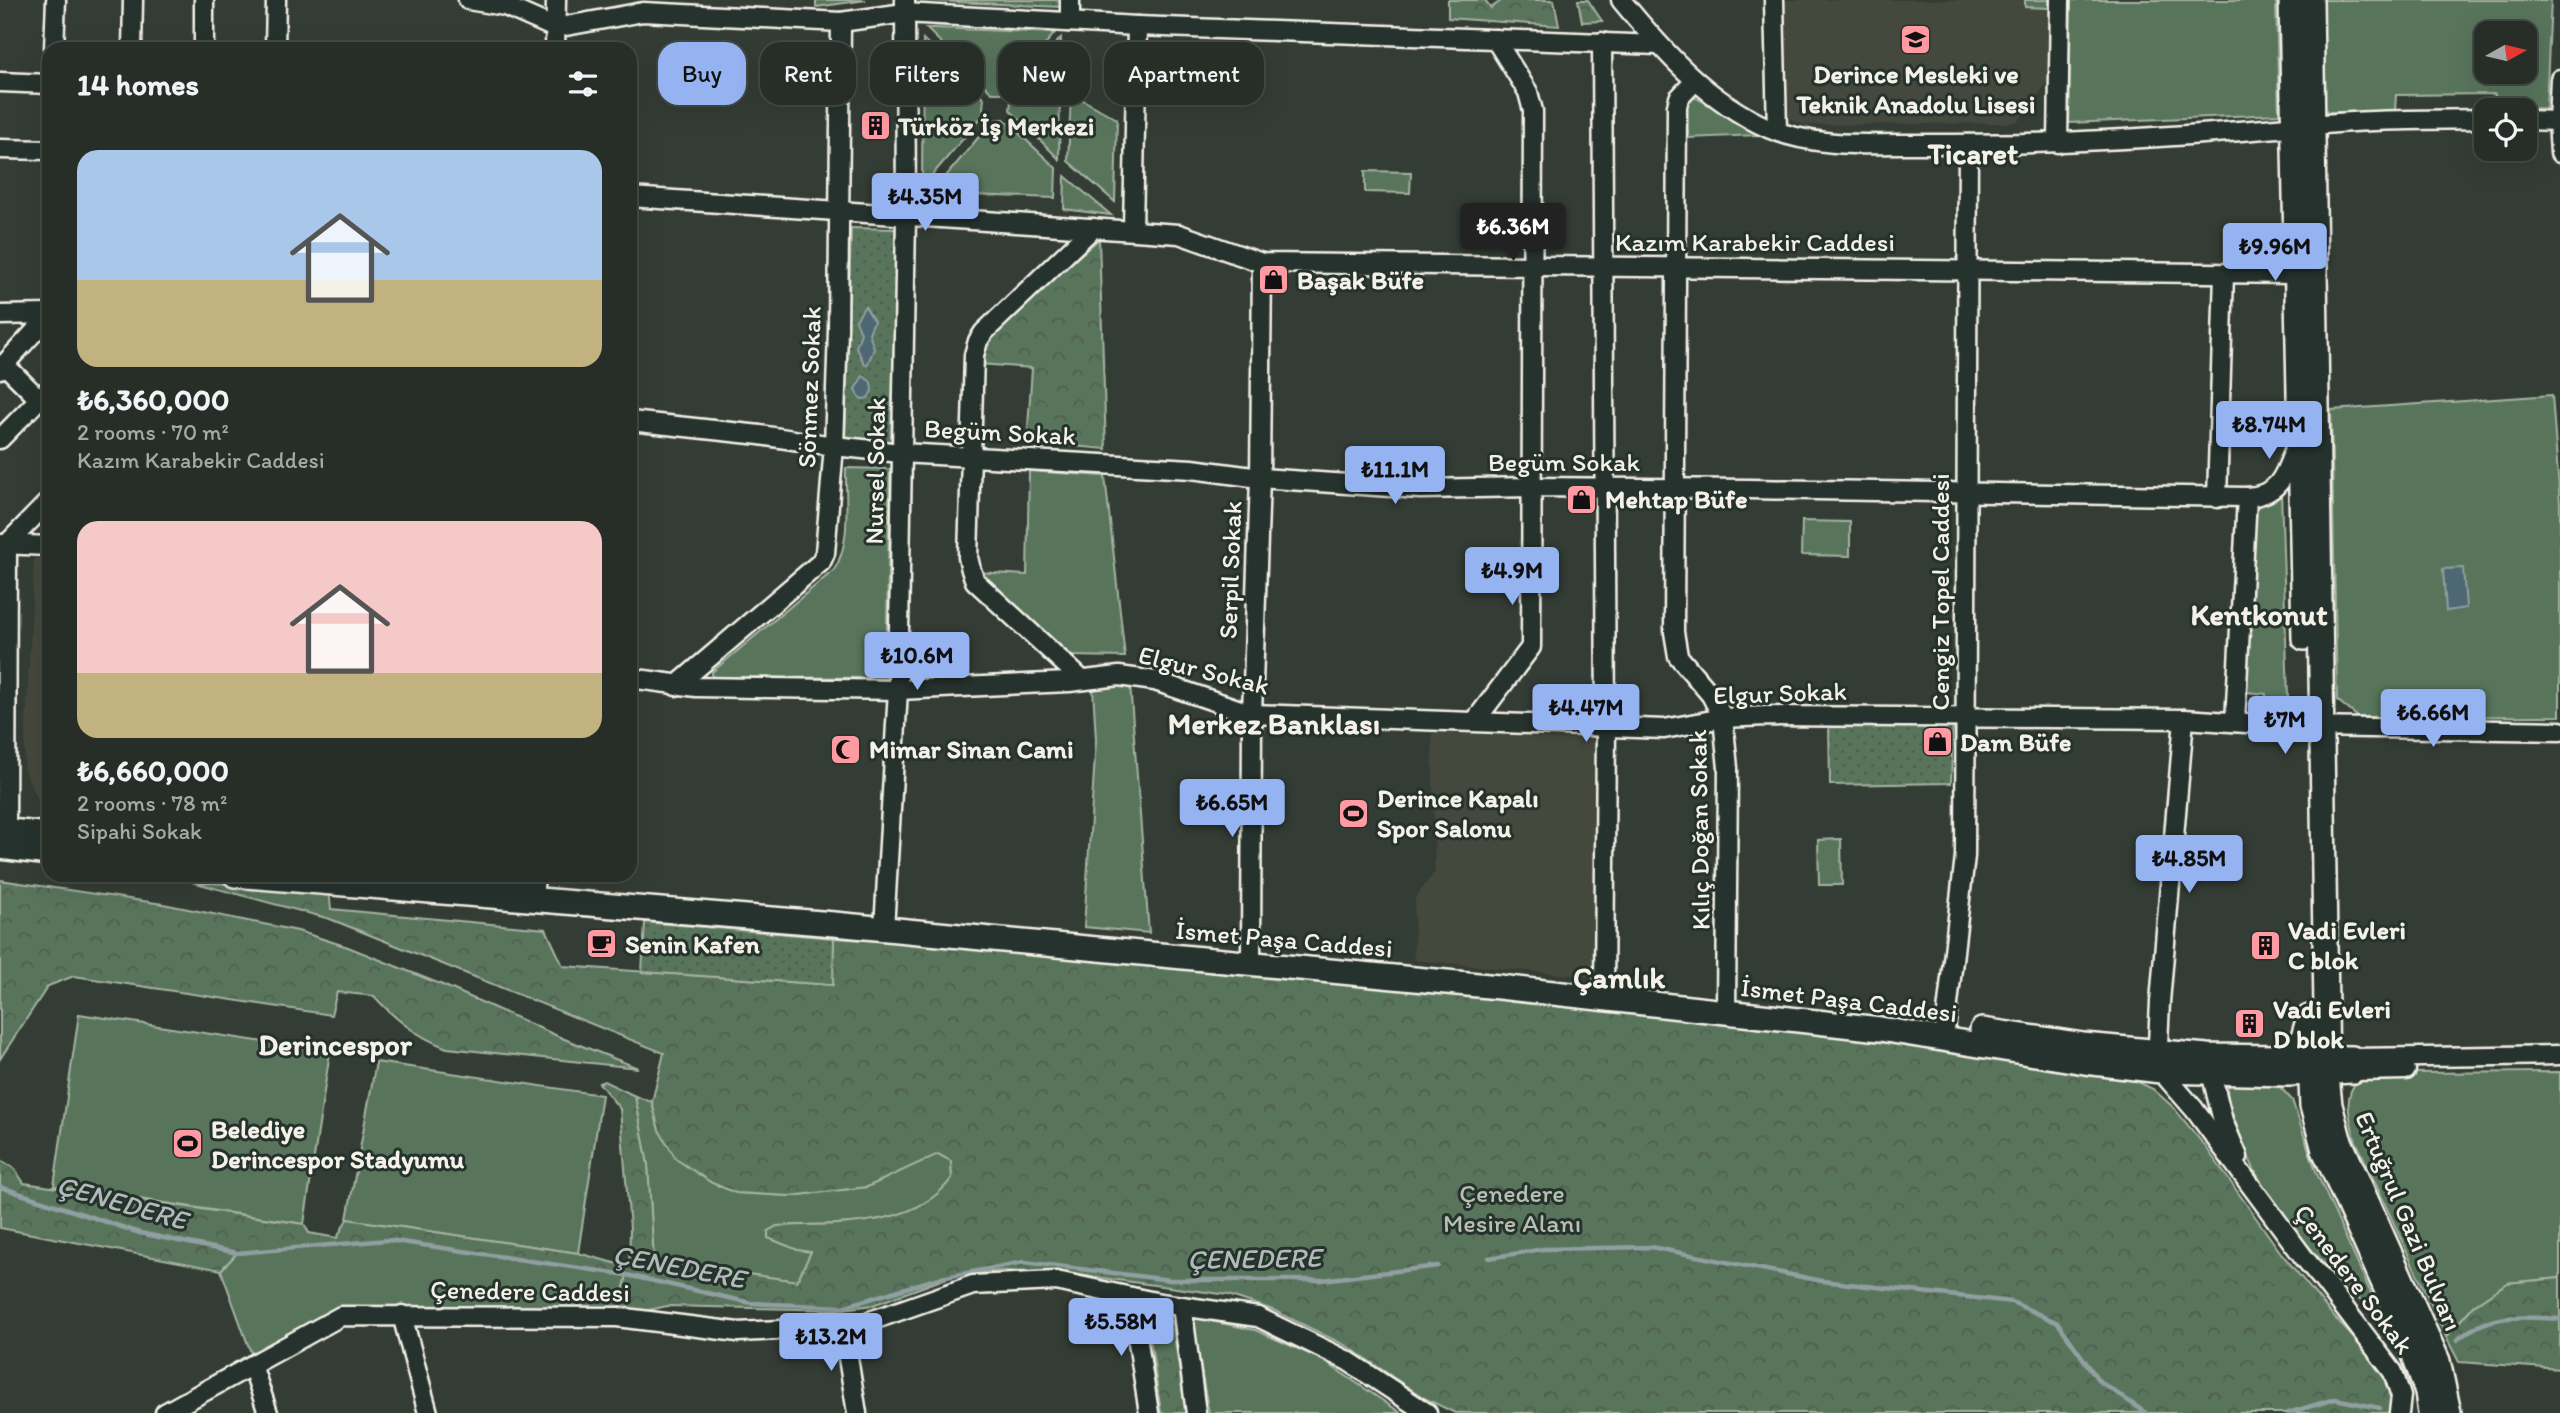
<!DOCTYPE html>
<html lang="en">
<head>
<meta charset="utf-8">
<style>
	:root { --surface:#272e28; --page:#333a34; --text:#f1f3f6; --muted:#a4a8a8; --line:#434a45; --accent:#95b2f1 }
	body { margin:0; font-family:Itim,sans-serif; background:var(--page); color:var(--text); height:100vh; display:flex; flex-direction:column; font-size:26px; white-space:nowrap }
	* { box-sizing:border-box; margin:0 }
	p { font-size:23px; color:var(--muted) }
	.icon { flex:none; width:38px; height:38px; fill:none; stroke:currentColor; stroke-width:2; stroke-linecap:round; stroke-linejoin:round }
	.map { position:relative; flex:1; overflow:hidden }
	.panel { position:absolute; left:42px; top:42px; width:595px; height:840px; display:flex; flex-direction:column; background:var(--surface); border-radius:21px; box-shadow:0 7px 28px #0002,0 0 0 2px var(--line) }
	.panel>* { flex:none }
	.hud { position:absolute; left:658px; top:42px; width:665px; height:63px; display:flex; gap:14px }
	.needle { width:46px; rotate:82deg }
	.buttons { position:absolute; left:2474px; top:21px; display:grid; gap:14px }
	.buttons a { display:grid; place-items:center; width:63px; height:63px; border-radius:14px; background:var(--surface); box-shadow:0 7px 28px #0002,0 0 0 2px var(--line); font-size:35px }
	.price { position:absolute; translate:-50% -60px; padding:0 16px; border-radius:7px; background:var(--accent); color:#111; font-size:23px; line-height:46px; filter:drop-shadow(0 2px 4px #0008) }
	.price::after { content:''; position:absolute; left:50%; top:42px; width:21px; height:16px; margin-left:-10px; background:inherit; clip-path:polygon(0 0,100% 0,50% 100%) }
	.price.selected { background:#222; color:#fff }
	ul { padding:0; list-style:none }
	li { display:grid; align-content:center; gap:14px; height:371px; padding:0 35px }
	li span { display:grid; place-items:center; height:217px; border-radius:21px; color:#555 }
	li>.icon { margin-inline-start:auto }
	span .icon { width:126px; height:126px; fill:#fffc; stroke-width:1 }
	li b { font-size:30px }
	h2 { display:flex; justify-content:space-between; align-items:center; height:84px; padding:0 35px; font-size:30px }
	.tag { padding:0 24px; border-radius:21px; background:var(--surface); box-shadow:0 7px 28px #0002,0 0 0 2px var(--line); font-size:24px; line-height:63px }
	.tag.selected { background:var(--accent); color:#111 }
	.map>svg:first-child { display:block }
	.built { fill:#44493e }
	.green { fill:#59755b; stroke:#a6b3a2; stroke-width:2; fill-rule:evenodd }
	.forest { fill:url(#forest-crowns); stroke:#a6b3a2; stroke-width:2 }
	.park { fill:url(#park-dots); stroke:#a6b3a2; stroke-width:2 }
	.water { fill:#4d6872; stroke:#909fa1; stroke-width:2 }
	.lines { fill:none; stroke-linecap:round; stroke-linejoin:round }
	.stream { stroke:#909fa1; stroke-width:4.5 }
	.minor-casing { stroke:#f4f1e8; stroke-width:23 }
	.major-casing { stroke:#f4f1e8; stroke-width:28 }
	.minor { stroke:#26332d; stroke-width:18 }
	.major { stroke:#26332d; stroke-width:23 }
	.labels { text-anchor:middle; stroke-width:6; stroke-linejoin:round; paint-order:stroke }
	.poi-label { font-size:26px; font-weight:bold; fill:#f4f1e8; stroke:#26332d; text-anchor:start }
	.street-label { font-size:26px; fill:#f4f1e8; stroke:#26332d }
	.park-label { font-size:26px; fill:#b6bfb0; stroke:#26332d }
	.water-label { font-size:28px; font-style:italic; fill:#b1bab9; stroke:#26332d }
	.quarter-label { font-size:30px; font-weight:bold; fill:#f4f1e8; stroke:#26332d }
</style>
</head>
<body>
<div class="map">
<svg width="2560" height="1413" viewBox="0 0 2560 1413">
	<defs>
		<pattern id="forest-crowns" width="20" height="18" patternUnits="userSpaceOnUse" patternTransform="scale(1.75)"><rect width="20" height="18" fill="#59755b"/><path d="M2 6a3 3 0 1 1 6 0M12 15a3 3 0 1 1 6 0" fill="none" stroke="#505c4f"/></pattern>
		<pattern id="park-dots" width="8" height="8" patternUnits="userSpaceOnUse" patternTransform="scale(1.75)"><rect width="8" height="8" fill="#59755b"/><path d="M2 2h.1M6 6h.1" fill="none" stroke="#505c4f" stroke-width="1.8" stroke-linecap="round"/></pattern>
	</defs>
	<rect width="100%" height="100%" fill="#343d35"/>
	<filter id="ink" filterUnits="userSpaceOnUse"><feTurbulence type="fractalNoise" baseFrequency=".0143" numOctaves="2"/><feDisplacementMap in="SourceGraphic" scale="14" xChannelSelector="R" yChannelSelector="G"/><feConvolveMatrix kernelMatrix="1 2 1 2 8 2 1 2 1" color-interpolation-filters="sRGB"/></filter>
	<g filter="url(#ink)">
		<g class="built">
			<polygon points="1781,0 2025,0 2025,7 2049,8 2047,82 2029,109 2017,121 2009,123 1805,125 1793,121 1786,114 1783,107"/>
			<polygon points="34,558 49,559 49,823 24,770"/>
			<polygon points="1432,733 1598,739 1600,971 1591,977 1414,960 1415,898 1435,872"/>
		</g>
		<g class="green">
			<polygon points="816,0 866,0 816,7"/>
			<polygon points="2025,0 2050,0 2049,8 2025,7"/>
			<polygon points="2071,0 2276,0 2279,114 2069,123"/>
			<path d="M2320,0H2551L2546,108L2495,110V94L2396,95L2395,112H2322ZM2487,33H2525V72H2487Z"/>
			<polygon points="926,28 934,28 1055,33 1003,93 992,93"/>
			<polygon points="1061,38 1059,159 1010,110 1011,100 1009,95"/>
			<polygon points="923,39 984,98 983,109 985,113 922,187"/>
			<polygon points="1073,50 1084,50 1083,100 1117,119 1115,202 1068,161"/>
			<polygon points="1691,95 1761,135 1688,138 1686,98"/>
			<polygon points="1004,119 1056,168 1055,198 941,194 940,201 925,201 993,120"/>
			<polygon points="1365,171 1411,172 1410,193 1365,192"/>
			<polygon points="1065,176 1111,215 1064,209"/>
			<polygon points="2552,395 2560,503 2560,716 2358,717 2337,700 2331,410"/>
			<path d="M846,468L890,469L886,678L712,677V672L834,570C852,542 845,501 846,468Z"/>
			<polygon points="1029,471 1105,476 1125,657 1070,656 976,572 1027,575"/>
			<polygon points="2281,491 2288,698 2283,705 2265,706 2266,694 2247,692 2255,503"/>
			<polygon points="1802,521 1850,522 1850,556 1801,555"/>
			<polygon points="1130,684 1149,933 1084,927 1096,740 1093,688"/>
			<polygon points="1841,839 1842,885 1819,885 1818,840"/>
			<polygon points="79,1014 330,1052 304,1224 54,1186"/>
			<polygon points="376,1062 602,1095 578,1253 347,1219"/>
			<path d="M2560,1072V1278L2507,1283L2474,1305L2446,1337L2355,1139C2350,1118 2342,1097 2358,1080L2389,1081L2407,1073Z"/>
			<path d="M2229,1082H2251L2280,1087L2292,1100L2317,1174L2385,1324C2343,1285 2294,1236 2264,1187C2252,1168 2243,1145 2236,1123C2231,1110 2224,1096 2229,1082Z"/>
			<path d="M635,1096L652,1102L659,1130L736,1193L790,1196L867,1187L938,1153L951,1161L952,1178C915,1230 835,1223 777,1226L768,1231L798,1250L812,1251L797,1281L654,1261L648,1165Z"/>
			<polygon points="388,1240 627,1275 617,1317 342,1316 255,1364 221,1270 237,1253"/>
			<polygon points="1191,1317 1255,1330 1321,1359 1401,1413 1209,1413"/>
		</g>
		<g class="forest">
			<polygon points="1448,0 1485,0 1491,8 1502,0 1554,0 1559,26 1448,18"/>
			<polygon points="1578,0 1588,0 1602,21 1582,22"/>
			<polygon points="1099,239 1106,449 1027,442 1032,368 979,364 986,336"/>
			<path d="M0,880L163,904L298,931L348,947L445,986L562,1038L638,1068L447,1048C416,1036 396,1020 374,996L337,992L331,1015L74,976L48,986L0,1059Z"/>
			<path d="M192,882L329,889L331,909L546,929L563,966L832,985L834,938L940,944L1230,973L1502,997L1511,1002L1879,1035L2107,1074L2136,1081L2153,1089L2173,1107L2205,1146L2281,1253L2334,1317L2377,1363L2392,1387L2400,1413H1455L1424,1398L1347,1346L1273,1310L1228,1295L1065,1273L1002,1271L955,1275L873,1305L836,1310L667,1306L617,1317L627,1275L388,1240L237,1253L221,1270L0,1228V1160L14,1168L24,1183L304,1224L309,1233L337,1238L347,1219L578,1253L629,1267L630,1228L620,1109L599,1083L604,1081L635,1096L648,1165L654,1261L797,1281L811,1252L798,1250L768,1238V1231L777,1226C835,1223 915,1230 952,1178L951,1161L938,1154L867,1187L790,1196L736,1193L712,1183L676,1159L659,1130L652,1102L664,1053L330,919Z"/>
			<polygon points="2560,1278 2560,1369 2459,1362 2446,1337 2474,1305 2507,1283"/>
			<polygon points="1172,1321 1186,1413 1161,1413 1148,1324"/>
		</g>
		<g class="park">
			<polygon points="1060,0 1060,7 915,0"/>
			<polygon points="851,228 897,229 891,441 845,439"/>
			<polygon points="1829,723 1953,724 1951,783 1830,785"/>
			<polygon points="645,922 834,938 833,985 642,972"/>
		</g>
		<g class="water">
			<polygon points="865,306 874,321 869,333 874,349 867,365 865,365 856,347 861,333 856,320"/>
			<polygon points="863,376 871,382 872,391 868,398 862,399 858,396 855,389"/>
			<polygon points="2463,568 2466,608 2446,611 2443,569"/>
		</g>
		<g class="lines">
			<g class="stream">
				<polyline points="0,1187 140,1233 237,1253 388,1240 627,1275 751,1303 843,1307 936,1279 1024,1262 1170,1280 1322,1280 1438,1266"/>
				<polyline points="1489,1258 1543,1249 1651,1247 1822,1281 2012,1302 2058,1323 2099,1381 2146,1413"/>
				<path d="M2457,1340C2489,1312 2520,1317 2560,1319"/>
				<polyline points="2288,1413 2335,1399 2380,1408"/>
			</g>
			<defs>
				<g id="minor">
					<polyline points="468,0 505,6 555,28 643,12 841,22 904,13 1137,26 1658,45"/>
					<path d="M1621,0C1662,50 1707,101 1768,128C1819,150 1881,143 1936,144C2061,145 2187,136 2312,125C2370,119 2429,120 2487,119"/>
					<polyline points="1774,0 1777,131"/>
					<polyline points="1070,22 1070,0"/>
					<polyline points="1602,42 1606,726 1604,999"/>
					<polyline points="54,49 56,0"/>
					<polyline points="132,49 133,0"/>
					<polyline points="204,49 204,0"/>
					<polyline points="275,49 276,0"/>
					<polyline points="555,49 556,0"/>
					<polyline points="2560,79 2558,121 2560,153"/>
					<polyline points="1695,81 1679,98 1677,106 1674,632 1678,656 1711,695 1723,718 1728,768 1726,1012"/>
					<polyline points="0,82 49,84"/>
					<polyline points="2525,120 2560,121"/>
					<polyline points="2058,143 2060,0"/>
					<polyline points="0,149 49,150"/>
					<polyline points="630,197 1179,234 1262,263 2297,274"/>
					<polyline points="1133,230 1137,26"/>
					<polyline points="0,315 49,314"/>
					<polyline points="4,364 39,399"/>
					<polyline points="0,369 49,316"/>
					<path d="M630,421L760,435L834,446L901,453L1192,469L1260,478L1420,489L1532,487L1749,489L2247,497C2283,495 2286,470 2298,440"/>
					<polyline points="0,439 49,389"/>
					<polyline points="2217,498 2224,274"/>
					<polyline points="0,544 49,546"/>
					<polyline points="7,544 49,501"/>
					<polyline points="630,678 696,687 898,690 1069,682 1119,676 1155,681 1252,714 1664,729 1723,718 1766,716 2184,719 2306,727 2560,731"/>
					<polyline points="1082,680 975,581 971,570 968,557 974,355 978,341 984,332 1093,228"/>
					<polyline points="676,686 821,562 825,553 834,446 838,330 841,22"/>
					<polyline points="2184,719 2160,1002 2158,1044 2161,1071 2194,1109 2305,1259 2322,1279 2393,1372 2401,1396 2399,1413"/>
					<polyline points="1475,721 1531,647 1533,111 1528,92 1495,39"/>
					<polyline points="2235,722 2247,497"/>
					<polyline points="6,841 7,544"/>
					<polyline points="533,899 535,875"/>
					<polyline points="884,929 898,690 906,217 905,0"/>
					<polyline points="1251,964 1252,714 1260,478 1262,263"/>
					<polyline points="1944,1039 1965,856 1968,144"/>
					<polyline points="2352,1058 2560,1055"/>
					<polyline points="2208,1060 2223,1121 2238,1157"/>
					<polyline points="2353,1071 2406,1070"/>
					<polyline points="1131,1297 1149,1413"/>
					<polyline points="1182,1306 1196,1413"/>
					<polyline points="402,1315 428,1413"/>
					<polyline points="843,1327 857,1413"/>
					<polyline points="252,1365 268,1413"/>
					<polyline points="165,1413 341,1316 617,1317 738,1332 843,1327 856,1326 973,1285 1056,1281 1160,1303 1258,1317 1348,1361 1427,1413"/>
				</g>
				<g id="major">
					<polyline points="2291,0 2304,638"/>
					<polyline points="2311,0 2327,1077 2330,1105 2339,1139 2438,1361 2449,1413"/>
					<polyline points="0,830 49,835"/>
					<polyline points="0,847 49,853"/>
					<polyline points="235,875 834,924 1499,987 1880,1029 2085,1062 2161,1071 2289,1074 2353,1071"/>
					<polyline points="443,875 520,882"/>
					<polyline points="1982,1030 2083,1045 2207,1056 2352,1058"/>
					<polyline points="2291,1056 2300,1048 2309,1017"/>
					<polyline points="2310,1058 2312,1106 2324,1150 2408,1338 2427,1392 2430,1413"/>
				</g>
			</defs>
			<use href="#minor" class="minor-casing"/>
			<use href="#major" class="major-casing"/>
			<use href="#minor" class="minor"/>
			<use href="#major" class="major"/>
		</g>
	</g>
	<defs>
		<symbol id="school-square" viewBox="-11 -11 22 22"><rect x="-9" y="-9" width="18" height="18" rx="4" fill="#ff9aa2" stroke="#26332d"/><path d="M0-5L7-2L0 1L-7-2ZM-4 1L0 2.5L4 1V4Q0 6-4 4Z" fill="#111"/></symbol>
		<symbol id="building-square" viewBox="-11 -11 22 22"><rect x="-9" y="-9" width="18" height="18" rx="4" fill="#ff9aa2" stroke="#26332d"/><path d="M-4-6H4V6H1V3H-1V6H-4ZM-2.5-4.3h1.7v1.8h-1.7ZM.8-4.3h1.7v1.8H.8ZM-2.5-1h1.7V.8h-1.7ZM.8-1h1.7V.8H.8Z" fill="#111"/></symbol>
		<symbol id="shop-square" viewBox="-11 -11 22 22"><rect x="-9" y="-9" width="18" height="18" rx="4" fill="#ff9aa2" stroke="#26332d"/><path d="M-5-2.5h2.3a2.7 3.5 0 0 1 5.4 0H5L5.5 6h-11ZM-1.5-2.5h3a1.5 2.3 0 0 0-3 0Z" fill="#111"/></symbol>
		<symbol id="mosque-square" viewBox="-11 -11 22 22"><rect x="-9" y="-9" width="18" height="18" rx="4" fill="#ff9aa2" stroke="#26332d"/><path d="M3.5-4.9A6 6 0 1 0 3.5 4.9A5 5 0 1 1 3.5-4.9Z" fill="#111"/></symbol>
		<symbol id="stadium-square" viewBox="-11 -11 22 22"><rect x="-9" y="-9" width="18" height="18" rx="4" fill="#ff9aa2" stroke="#26332d"/><path d="M0-5a6.5 5 0 1 0 0 10a6.5 5 0 1 0 0-10ZM-3.5-1.8h7v3.6h-7Z" fill="#111"/></symbol>
		<symbol id="cafe-square" viewBox="-11 -11 22 22"><rect x="-9" y="-9" width="18" height="18" rx="4" fill="#ff9aa2" stroke="#26332d"/><path d="M-5.5-4.5H6V0H3Q3 3.5 0 3.5H-2.5Q-5.5 3.5-5.5 0ZM3-3.2v2h1.7v-2ZM-6 4.5H4V6H-6Z" fill="#111"/></symbol>
	</defs>
	<g fill-rule="evenodd">
		<use href="#school-square" x="1898" y="22" width="35" height="35"/>
		<use href="#building-square" x="858" y="108" width="35" height="35"/>
		<use href="#shop-square" x="1256" y="262" width="35" height="35"/>
		<use href="#shop-square" x="1564" y="482" width="35" height="35"/>
		<use href="#shop-square" x="1920" y="724" width="35" height="35"/>
		<use href="#mosque-square" x="828" y="732" width="35" height="35"/>
		<use href="#stadium-square" x="1336" y="796" width="35" height="35"/>
		<use href="#cafe-square" x="584" y="926" width="35" height="35"/>
		<use href="#building-square" x="2248" y="928" width="35" height="35"/>
		<use href="#building-square" x="2232" y="1006" width="35" height="35"/>
		<use href="#stadium-square" x="170" y="1126" width="35" height="35"/>
	</g>
	<g class="labels">
		<g class="poi-label">
			<text x="1916" y="83" text-anchor="middle">Derince Mesleki ve<tspan x="1916" dy="30">Teknik Anadolu Lisesi</tspan></text>
			<text x="898" y="135">Türköz İş Merkezi</text>
			<text x="1297" y="289">Başak Büfe</text>
			<text x="1605" y="508">Mehtap Büfe</text>
			<text x="1960" y="751">Dam Büfe</text>
			<text x="869" y="758">Mimar Sinan Cami</text>
			<text x="1377" y="807">Derince Kapalı<tspan x="1377" dy="30">Spor Salonu</tspan></text>
			<text x="2288" y="939">Vadi Evleri<tspan x="2288" dy="30">C blok</tspan></text>
			<text x="625" y="953">Senin Kafen</text>
			<text x="2273" y="1018">Vadi Evleri<tspan x="2273" dy="30">D blok</tspan></text>
			<text x="211" y="1138">Belediye<tspan x="211" dy="30">Derincespor Stadyumu</tspan></text>
		</g>
		<g class="street-label">
			<text x="1755" y="251">Kazım Karabekir Caddesi</text>
			<text transform="translate(809 387) rotate(-88)" y="9">Sönmez Sokak</text>
			<text transform="translate(1000 432) rotate(3)" y="9">Begüm Sokak</text>
			<text x="1564" y="471">Begüm Sokak</text>
			<text transform="translate(875 471) rotate(-89)" y="9">Nursel Sokak</text>
			<text transform="translate(1230 570) rotate(-88)" y="9">Serpil Sokak</text>
			<text transform="translate(1940 592) rotate(-90)" y="9">Cengiz Topel Caddesi</text>
			<text transform="translate(1204 670) rotate(14)" y="9">Elgur Sokak</text>
			<text transform="translate(1780 693) rotate(-2)" y="9">Elgur Sokak</text>
			<text transform="translate(1699 830) rotate(-91)" y="9">Kılıç Doğan Sokak</text>
			<text transform="translate(1284 939) rotate(5)" y="9">İsmet Paşa Caddesi</text>
			<text transform="translate(1849 1000) rotate(7)" y="9">İsmet Paşa Caddesi</text>
			<text transform="translate(2409 1221) rotate(67)" y="9">Ertuğrul Gazi Bulvarı</text>
			<text transform="translate(2354 1279) rotate(53)" y="9">Çenedere Sokak</text>
			<text transform="translate(530 1291) rotate(1)" y="9">Çenedere Caddesi</text>
		</g>
		<g class="park-label">
			<text x="1512" y="1202">Çenedere<tspan x="1512" dy="30">Mesire Alanı</tspan></text>
		</g>
		<g class="water-label">
			<text transform="translate(122 1202) rotate(16)" y="10">ÇENEDERE</text>
			<text transform="translate(1254 1258) rotate(-1)" y="10">ÇENEDERE</text>
			<text transform="translate(679 1266) rotate(11)" y="10">ÇENEDERE</text>
		</g>
		<g class="quarter-label">
			<text x="1973" y="164">Ticaret</text>
			<text x="2259" y="625">Kentkonut</text>
			<text x="1274" y="734">Merkez Banklası</text>
			<text x="1619" y="988">Çamlık</text>
			<text x="335" y="1055">Derincespor</text>
		</g>
	</g>
</svg>
<div class="buttons">
<a><svg class="needle" viewBox="-14 -14 28 28"><path d="M0-13l5 13h-10z" fill="#e53935"/><path d="M0 13l5-13h-10z" fill="#a4a8a8"/></svg></a>
<a><svg class="icon" aria-label="locate" viewBox="0 0 24 24"><circle cx="12" cy="12" r="6"/><path d="M12 2v4M12 18v4M2 12h4M18 12h4"/></svg></a>
</div>
<b class="price" style="left:925px;top:233px">₺4.35M</b>
<b class="price selected" style="left:1513px;top:263px">₺6.36M</b>
<b class="price" style="left:2275px;top:283px">₺9.96M</b>
<b class="price" style="left:2269px;top:461px">₺8.74M</b>
<b class="price" style="left:1395px;top:506px">₺11.1M</b>
<b class="price" style="left:1512px;top:607px">₺4.9M</b>
<b class="price" style="left:917px;top:692px">₺10.6M</b>
<b class="price" style="left:1586px;top:744px">₺4.47M</b>
<b class="price" style="left:2433px;top:749px">₺6.66M</b>
<b class="price" style="left:2285px;top:756px">₺7M</b>
<b class="price" style="left:1232px;top:839px">₺6.65M</b>
<b class="price" style="left:2189px;top:895px">₺4.85M</b>
<b class="price" style="left:1121px;top:1358px">₺5.58M</b>
<b class="price" style="left:831px;top:1373px">₺13.2M</b>
<div class="hud">
<a class="tag selected">Buy</a>
<a class="tag">Rent</a>
<a class="tag">Filters</a>
<a class="tag">New</a>
<a class="tag">Apartment</a>
</div>
<section class="panel">
<h2>14 homes<svg class="icon" aria-label="filters" viewBox="0 0 24 24"><path d="M4 7h16M4 17h16"/><circle cx="9" cy="7" r="2"/><circle cx="15" cy="17" r="2"/></svg></h2>
<ul>
<li><span style="background:linear-gradient(#a9c7e8 60%,#c2b280 0)"><svg class="icon" aria-label="home" viewBox="0 0 24 24"><path d="M3 11l9-7 9 7M6 9v11h12V9"/></svg></span><div><b>₺6,360,000</b><p>2 rooms · 70 m²</p><p>Kazım Karabekir Caddesi</p></div></li>
<li><span style="background:linear-gradient(#f6c9c9 70%,#c2b280 0)"><svg class="icon" aria-label="home" viewBox="0 0 24 24"><path d="M3 11l9-7 9 7M6 9v11h12V9"/></svg></span><div><b>₺6,660,000</b><p>2 rooms · 78 m²</p><p>Sipahi Sokak</p></div></li>
</ul>
</section>
</div>
</body>
</html>
